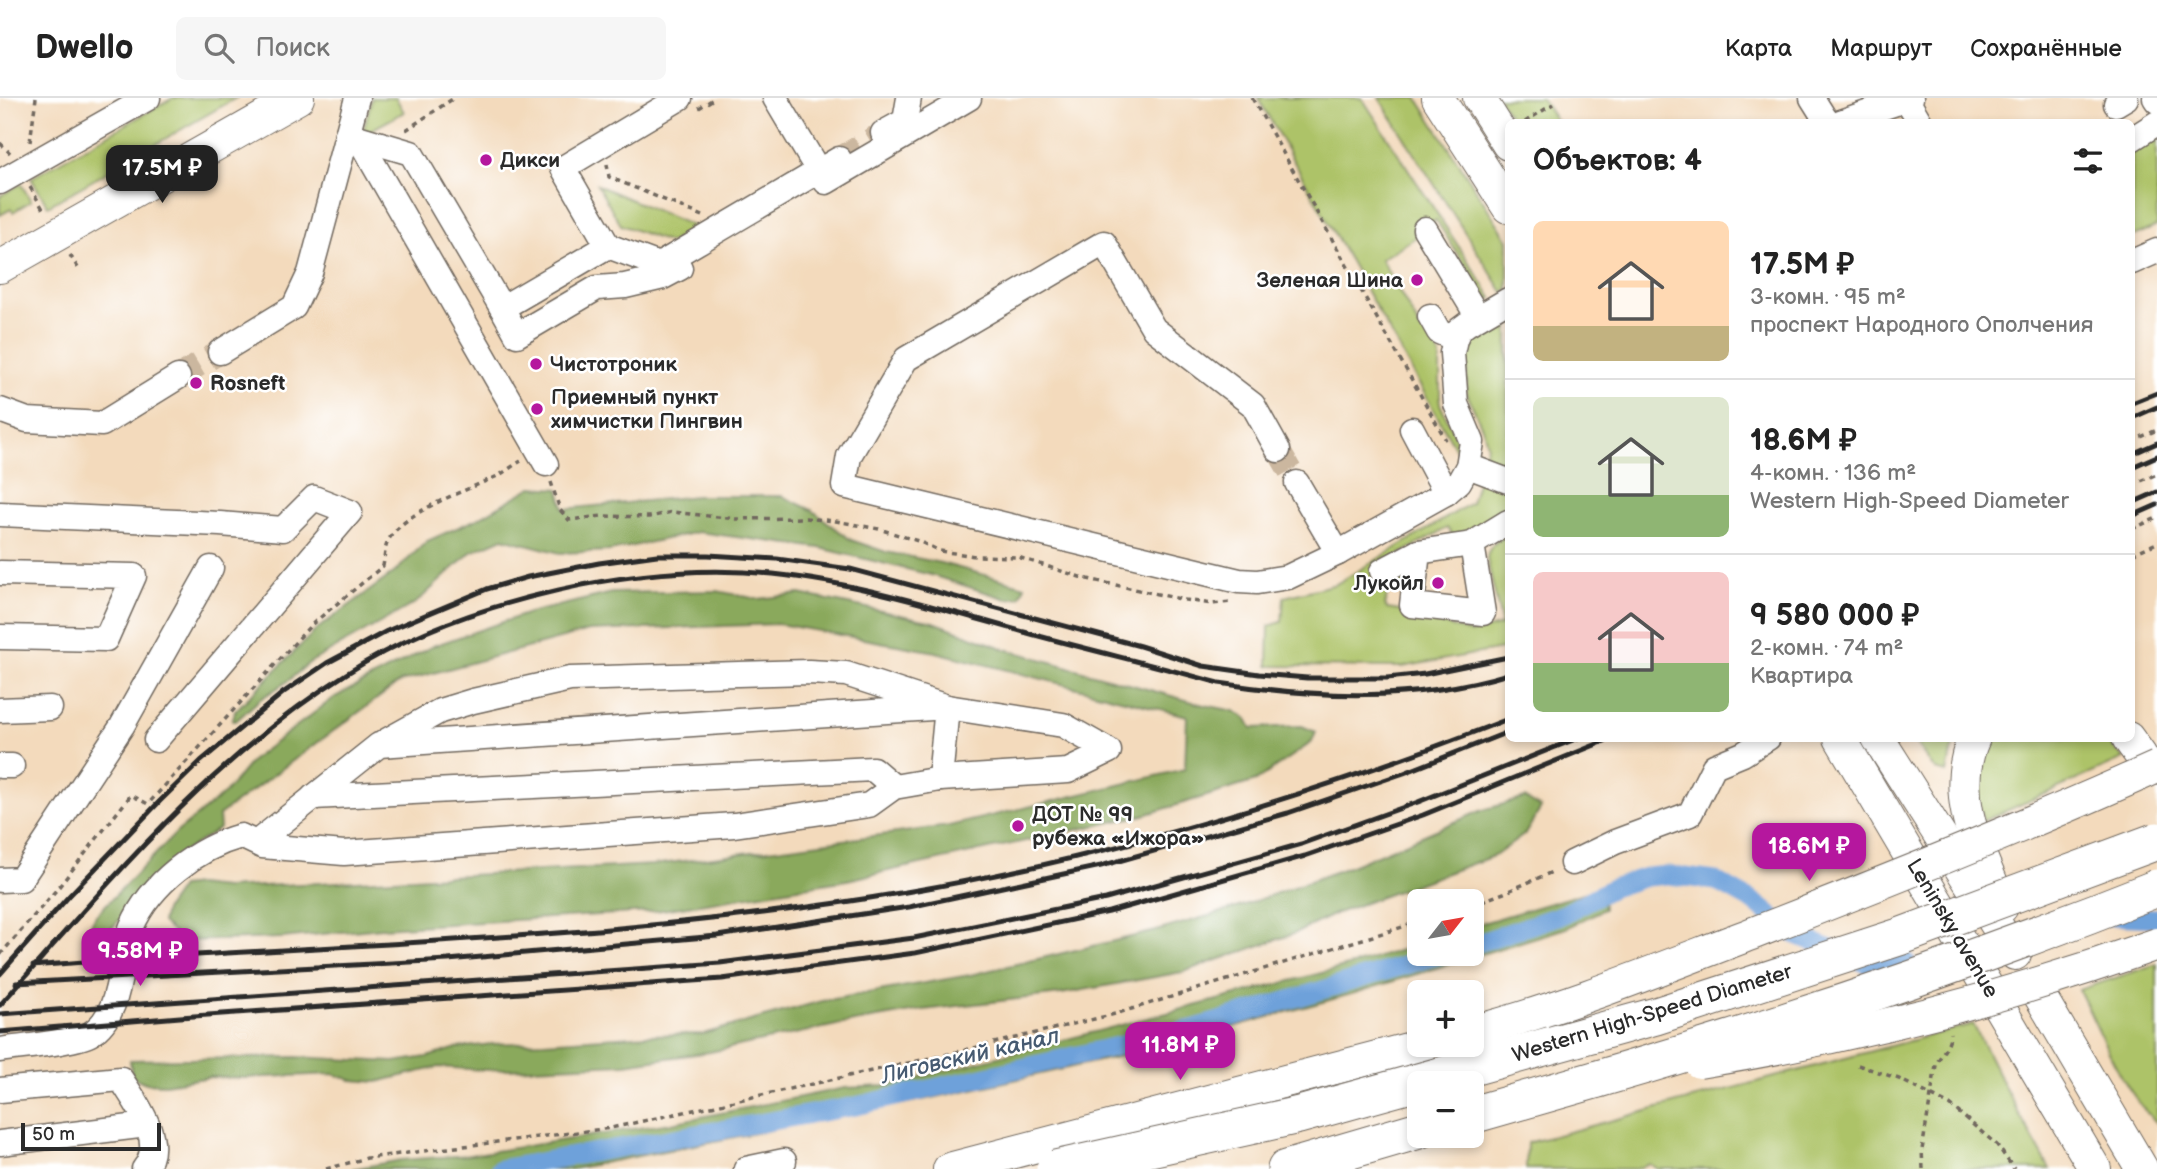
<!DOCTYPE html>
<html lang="ru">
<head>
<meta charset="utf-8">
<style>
	:root { --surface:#fff; --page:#f6f6f6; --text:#222; --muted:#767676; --line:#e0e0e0; --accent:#b5179e }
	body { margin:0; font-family:"Balsamiq Sans",sans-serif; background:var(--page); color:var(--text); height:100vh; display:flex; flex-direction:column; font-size:26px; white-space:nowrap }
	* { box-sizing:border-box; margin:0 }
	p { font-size:23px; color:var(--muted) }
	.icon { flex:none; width:38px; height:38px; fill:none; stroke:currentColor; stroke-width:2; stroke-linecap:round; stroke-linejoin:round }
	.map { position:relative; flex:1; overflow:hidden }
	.panel { position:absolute; left:1505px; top:21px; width:630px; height:623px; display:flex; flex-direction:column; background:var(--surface); border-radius:10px; box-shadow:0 4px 10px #0003 }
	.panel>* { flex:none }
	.needle { width:46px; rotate:59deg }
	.fabs { position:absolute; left:1407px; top:791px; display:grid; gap:14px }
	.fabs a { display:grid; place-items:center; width:77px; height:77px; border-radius:10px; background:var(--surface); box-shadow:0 4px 10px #0003; font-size:35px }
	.scale { position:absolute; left:21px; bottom:18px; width:140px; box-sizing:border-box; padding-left:7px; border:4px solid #2b2b2b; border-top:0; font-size:19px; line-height:24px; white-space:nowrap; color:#2b2b2b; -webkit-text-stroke:5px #fff; paint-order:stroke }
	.price { position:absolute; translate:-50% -60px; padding:0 16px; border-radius:14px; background:var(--accent); color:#fff; font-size:23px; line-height:46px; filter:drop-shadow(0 2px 4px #0008) }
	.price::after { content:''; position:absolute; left:50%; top:42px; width:21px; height:16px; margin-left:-10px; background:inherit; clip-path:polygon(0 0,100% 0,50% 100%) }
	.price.current { background:#222; color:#fff }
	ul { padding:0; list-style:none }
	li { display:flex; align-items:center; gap:21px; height:175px; padding:0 28px }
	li+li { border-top:2px solid var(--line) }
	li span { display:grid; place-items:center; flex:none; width:196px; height:140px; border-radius:10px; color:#555 }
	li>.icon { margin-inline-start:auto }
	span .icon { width:84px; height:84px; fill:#fffc; stroke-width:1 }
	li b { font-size:30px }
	h2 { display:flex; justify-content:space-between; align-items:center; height:84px; padding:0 28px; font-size:30px }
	header { display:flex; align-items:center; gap:42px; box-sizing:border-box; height:98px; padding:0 35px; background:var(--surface); border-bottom:2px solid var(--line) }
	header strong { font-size:33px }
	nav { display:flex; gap:38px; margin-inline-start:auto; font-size:24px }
	.search { width:490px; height:63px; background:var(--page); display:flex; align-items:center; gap:18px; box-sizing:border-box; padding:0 24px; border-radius:10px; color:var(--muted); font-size:26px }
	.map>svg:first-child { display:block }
	.green { fill:#adc368; stroke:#6c774a; stroke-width:2 }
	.forest { fill:#8aa95c; stroke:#5a6a44; stroke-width:2 }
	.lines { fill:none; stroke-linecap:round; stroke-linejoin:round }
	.canal { stroke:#6ea1da; stroke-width:19 }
	.minor-tunnel { stroke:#cbb79f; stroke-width:24; stroke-dasharray:24 12; stroke-linecap:butt }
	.minor-casing { stroke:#71685e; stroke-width:27 }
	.major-casing { stroke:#71685e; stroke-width:34 }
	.highway-casing { stroke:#71685e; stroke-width:39 }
	.path { stroke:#71685e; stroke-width:3.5; stroke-dasharray:5 5; stroke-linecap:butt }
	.minor { stroke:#fff; stroke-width:24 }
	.major { stroke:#fff; stroke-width:32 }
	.highway { stroke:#fff; stroke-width:37 }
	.rail { stroke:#2b2b2b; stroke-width:5 }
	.major-bridge-casing { stroke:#71685e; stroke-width:34; stroke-linecap:butt }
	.highway-bridge-casing { stroke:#71685e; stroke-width:39; stroke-linecap:butt }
	.major-bridge { stroke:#fff; stroke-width:32 }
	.highway-bridge { stroke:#fff; stroke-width:37 }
	.poi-dot { fill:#b5179e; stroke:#fff; stroke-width:2.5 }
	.labels { text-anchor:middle; stroke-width:5; stroke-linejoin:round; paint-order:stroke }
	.poi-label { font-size:21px; font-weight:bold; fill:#2b2b2b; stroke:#fff; text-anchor:start }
	.street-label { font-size:21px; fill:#2b2b2b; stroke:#fff }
	.water-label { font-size:23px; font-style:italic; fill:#465a71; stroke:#fff }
</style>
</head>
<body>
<header>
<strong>Dwello</strong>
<div class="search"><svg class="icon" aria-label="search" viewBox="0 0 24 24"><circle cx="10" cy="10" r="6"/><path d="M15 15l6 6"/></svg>Поиск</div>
<nav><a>Карта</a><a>Маршрут</a><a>Сохранённые</a></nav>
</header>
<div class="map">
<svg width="2157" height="1071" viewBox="0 0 2157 1071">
	<rect width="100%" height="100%" fill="#fff"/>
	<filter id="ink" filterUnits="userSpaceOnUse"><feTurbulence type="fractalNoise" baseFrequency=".0143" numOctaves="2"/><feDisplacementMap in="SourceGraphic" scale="14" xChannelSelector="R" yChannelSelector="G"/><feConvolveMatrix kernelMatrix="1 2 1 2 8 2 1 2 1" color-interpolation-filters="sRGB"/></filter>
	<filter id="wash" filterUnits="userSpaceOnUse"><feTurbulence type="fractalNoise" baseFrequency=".00686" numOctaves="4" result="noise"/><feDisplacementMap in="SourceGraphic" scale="28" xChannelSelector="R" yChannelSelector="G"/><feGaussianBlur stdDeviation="1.57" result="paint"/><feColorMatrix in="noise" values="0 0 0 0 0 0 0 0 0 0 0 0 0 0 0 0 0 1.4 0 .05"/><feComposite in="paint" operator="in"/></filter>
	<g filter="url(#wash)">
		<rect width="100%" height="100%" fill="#f3dabc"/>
		<g class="green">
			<polygon points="173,0 236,0 48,108 31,80"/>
			<polygon points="372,0 396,0 404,14 362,37"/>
			<polygon points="1258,0 1362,0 1492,200 1487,202 1436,122 1414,133 1416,139 1381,161 1421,232 1426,230 1440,259 1440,306 1456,340 1458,355"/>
			<polygon points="1379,0 1417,0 1508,142 1508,191 1503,194"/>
			<polygon points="1498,0 1541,0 1557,24 1514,24"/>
			<polygon points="2157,35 2157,128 2132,139 2132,50"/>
			<polygon points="21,86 31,103 13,114 11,111 0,117 0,98"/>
			<polygon points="597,87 697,130 670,145 621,127"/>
			<polygon points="1502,217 1508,227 1508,378 1481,367 1487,347 1484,334 1467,296 1467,239"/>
			<path d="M1479,377L1508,389V412L1457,442L1447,430L1377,469L1385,485L1411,471L1409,493L1388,492L1385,507L1387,511L1407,514L1471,535L1502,527L1487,461C1488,447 1498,443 1508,435V550L1402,569L1268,568L1269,528L1282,524L1284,499L1336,486L1471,405Z"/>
			<polygon points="1917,641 1956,641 1951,654 1947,675 1935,672 1914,642"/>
			<polygon points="1993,641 2106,641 2124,661 1983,723 1972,681 1981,660"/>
			<path d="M2157,866V1025C2120,990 2102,937 2079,892Z"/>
			<polygon points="1973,926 2008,996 2050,1071 1658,1071 1650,1066 1636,1071 1526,1071 1527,1045"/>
		</g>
		<g class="forest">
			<polygon points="532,389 559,391 564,411 697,398 782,398 812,412 851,442 886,454 941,465 1025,488 1020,499 1007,501 931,477 820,450 698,434 610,453 560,455 503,440 471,454 417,504 309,565 288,583 259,602 236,623 232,623 235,613 317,531 395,474 427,443 477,421"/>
			<polygon points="717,493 758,501 800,496 934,524 1005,551 1200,606 1234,613 1247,621 1252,630 1302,628 1316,634 1312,644 1256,683 1144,717 847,782 650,814 382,830 282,840 184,843 162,825 165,812 181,789 197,787 225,790 653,767 949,728 1185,671 1187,618 936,554 779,526 589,533 400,584 219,717 220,730 182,755 108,834 96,839 87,834 96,817 177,734 225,695 253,661 335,599 433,548 529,515 612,495"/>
			<polygon points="1525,700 1541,710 1525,736 1496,757 1337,815 1296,835 1183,874 1061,896 923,912 837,927 710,954 625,966 483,972 439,969 377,984 351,982 334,976 242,980 211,979 165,986 146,985 132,979 130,962 296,959 394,964 427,959 457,950 492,946 544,944 647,937 703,936 822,903 970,877 1156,833 1236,810 1351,768 1483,712"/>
			<polygon points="1598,791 1603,796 1604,811 1566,830 1355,895 1153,951 932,1000 572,1071 352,1071 401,1062 470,1057 671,1025 845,990 886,988 1360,865 1419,846 1419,856 1472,856 1472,828"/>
		</g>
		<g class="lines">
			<g class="canal">
				<polyline points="2107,818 2157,820"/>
				<polyline points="1472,847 1564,816 1612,790 1646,779 1669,777 1716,783 1754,804 1794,836 1877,870 1906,863"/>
				<polyline points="500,1071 856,1008 1192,931 1443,856"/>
			</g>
		</g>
	</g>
	<g filter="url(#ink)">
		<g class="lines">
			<g class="minor-tunnel">
				<polyline points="839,61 876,39"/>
				<polyline points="178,279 220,254"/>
				<polyline points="1278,352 1297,385"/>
			</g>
			<defs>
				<g id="minor">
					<polyline points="775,0 819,74"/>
					<polyline points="1812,0 1827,24"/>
					<polyline points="2155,0 2157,3"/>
					<polyline points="1907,2 1920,24"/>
					<polyline points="2116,6 2126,0"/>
					<polyline points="1840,24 1911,0"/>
					<polyline points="883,35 905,23 909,0"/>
					<polyline points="347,36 411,55 502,210 608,148 659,167 839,61"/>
					<polyline points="359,41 546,366"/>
					<polyline points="2132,41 2157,25"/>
					<polyline points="0,84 148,0"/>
					<polyline points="826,84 969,0"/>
					<polyline points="1425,131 1478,219"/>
					<polyline points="608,148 563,70 680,0"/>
					<polyline points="2132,164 2157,153"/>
					<polyline points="502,210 517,237 597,190 625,188 663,179 680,170"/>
					<polyline points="1430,218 1439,234 1455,241"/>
					<polyline points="220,254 294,209 310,175 357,0"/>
					<polyline points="0,312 27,322 102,326 178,279"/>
					<polyline points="1412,331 1446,395"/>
					<polyline points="1278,352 1253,307 1154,231 1104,145 906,261 849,358 844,388 1239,483 1257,484 1288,479 1338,455 1446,395 1459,384 1468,368 1472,344 1456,306 1452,255 1455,241 1459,232 1467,226 1508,202"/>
					<polyline points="1468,368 1508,383"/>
					<polyline points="1297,385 1338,455"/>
					<polyline points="0,416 220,426 283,431 314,400 350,414 156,642"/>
					<polyline points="1472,446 1483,515 1412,507 1418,454 1472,446 1508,424"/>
					<polyline points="1382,473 1418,454"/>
					<polyline points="0,475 134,478 106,541 0,539"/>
					<polyline points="0,612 50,610"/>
					<polyline points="386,643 440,613 473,603 570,581 809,574 846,576 947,609 940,681"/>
					<polyline points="0,668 12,668"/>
					<polyline points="313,699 873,671 894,689"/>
					<polyline points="1572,765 1615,744 1690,716 1714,668 1743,656 1768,640"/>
					<polyline points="0,782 21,781 122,628 211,470"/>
					<path d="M0,952C19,949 77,944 90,936C124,916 118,861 132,828C151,785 197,750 241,738L262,748L344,755L734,727L869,707L894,689L940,681L1068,673L1109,653L1063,627L947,609L379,647L256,745"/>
					<path d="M0,992L121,981C136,1005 167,1044 144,1071"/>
					<polyline points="0,1045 147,1027"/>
					<polyline points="746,1071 784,1063"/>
				</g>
				<g id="major">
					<polyline points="1438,0 1508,109"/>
					<polyline points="1479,0 1508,46"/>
					<polyline points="0,169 298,0"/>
					<polyline points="1840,640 2095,1071"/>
					<polyline points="1878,640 2015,856"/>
					<path d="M1974,640C1948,698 1980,755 2002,809"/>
					<polyline points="2128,640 2141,658"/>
					<polyline points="2040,898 2142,1071"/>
					<polyline points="949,1071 1423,947"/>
				</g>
				<g id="highway">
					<polyline points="1472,1017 1598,981"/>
					<polyline points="1286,1071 1419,1032"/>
				</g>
			</defs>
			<use href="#minor" class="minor-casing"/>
			<use href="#major" class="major-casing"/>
			<use href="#highway" class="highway-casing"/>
			<g class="path">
				<polyline points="1252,0 1446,342"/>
				<polyline points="699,10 715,0"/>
				<polyline points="1525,24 1553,6"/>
				<polyline points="406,32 454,0"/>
				<polyline points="30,44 36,0"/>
				<polyline points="0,45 10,55"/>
				<polyline points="607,66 609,79 703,118"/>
				<polyline points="30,89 43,111"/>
				<polyline points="70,157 78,170"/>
				<polyline points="2132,343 2157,332"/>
				<polyline points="551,384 560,412 569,422 602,418 649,419 672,414 736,421 805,420 836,423 879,431 918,443 940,453 975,458 1018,459 1083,480 1185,502 1212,506 1231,504"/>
				<polyline points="2132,387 2157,376"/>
				<polyline points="2132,431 2157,420"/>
				<polyline points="2132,456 2157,445"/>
				<polyline points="1472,807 1504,795 1554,773"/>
				<path d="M0,857L58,790L131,697L148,706L311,527L383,468C385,458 384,450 389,441C407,412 463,394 493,380C503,376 512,368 521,363"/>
				<polyline points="1858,967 1899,981 1950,1007 1997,1047 2014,1071"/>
				<polyline points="326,1071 367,1060 611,1030 940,958 1115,916 1419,824"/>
				<path d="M1923,1071L1922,1052L1936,967C1940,957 1951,946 1950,935"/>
			</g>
			<use href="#minor" class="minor"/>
			<use href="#major" class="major"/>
			<use href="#highway" class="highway"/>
			<g class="rail">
				<polyline points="2132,305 2157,295"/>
				<polyline points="2132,320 2157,309"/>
				<polyline points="2132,356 2157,345"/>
				<polyline points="2132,369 2157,358"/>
				<polyline points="2132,405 2157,394"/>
				<polyline points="2132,418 2157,407"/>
				<path d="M33,868C324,845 618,844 906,794C1113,759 1313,697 1508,621"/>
				<polyline points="0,876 69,798 160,703 201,663 284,594 327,565 387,533 487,491 528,479 599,465 657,457 708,457 777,461 850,471 1140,548 1203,568 1259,576 1307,580 1387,580 1425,576 1508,559"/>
				<polyline points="16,885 448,862 717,838 909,809 1101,768 1288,715 1404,675 1508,634"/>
				<path d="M0,907C106,788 209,662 346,576C410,535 484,509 559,492C629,476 701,469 773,476C858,485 942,511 1024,534C1089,552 1155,567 1219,585C1315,600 1415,604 1508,576"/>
				<polyline points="0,916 720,865 914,840 1106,801 1301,746 1418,704 1578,640"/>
				<polyline points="0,934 180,919 722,881 915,855 1109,814 1305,758 1423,717 1612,640"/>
			</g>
			<defs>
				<g id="major-bridge">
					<path d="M1472,934C1567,909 1659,871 1751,836C1888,783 2024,729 2157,669"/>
					<path d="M1699,964C1855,939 2008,899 2157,846"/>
				</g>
				<g id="highway-bridge">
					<path d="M1598,981C1787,926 1974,863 2157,790"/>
					<polyline points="1055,1071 1299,1017 1656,918 1899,839 2157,743"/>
				</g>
			</defs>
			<use href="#major-bridge" class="major-bridge-casing"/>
			<use href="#highway-bridge" class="highway-bridge-casing"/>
			<use href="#major-bridge" class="major-bridge"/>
			<use href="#highway-bridge" class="highway-bridge"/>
		</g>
	</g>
	<g class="poi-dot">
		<circle cx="486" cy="62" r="7"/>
		<circle cx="1417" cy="182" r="7"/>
		<circle cx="536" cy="266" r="7"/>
		<circle cx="196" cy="285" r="7"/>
		<circle cx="537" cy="311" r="7"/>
		<circle cx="1438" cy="485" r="7"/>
		<circle cx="1018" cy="728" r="7"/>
	</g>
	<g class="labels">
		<g class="poi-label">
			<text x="500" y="69">Дикси</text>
			<text x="1403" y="189" text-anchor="end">Зеленая Шина</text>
			<text x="550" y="273">Чистотроник</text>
			<text x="210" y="292">Rosneft</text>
			<text x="551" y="306">Приемный пункт<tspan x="551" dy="24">химчистки Пингвин</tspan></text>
			<text x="1424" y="492" text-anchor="end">Лукойл</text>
			<text x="1032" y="723">ДОТ № 99<tspan x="1032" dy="24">рубежа «Ижора»</tspan></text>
		</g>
		<g class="street-label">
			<text transform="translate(1953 830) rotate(59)" y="7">Leninsky avenue</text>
			<text transform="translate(1652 915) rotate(-17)" y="7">Western High-Speed Diameter</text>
		</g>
		<g class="water-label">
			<text transform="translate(970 957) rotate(-13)" y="8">Лиговский канал</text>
		</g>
	</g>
</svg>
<div class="fabs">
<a><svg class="needle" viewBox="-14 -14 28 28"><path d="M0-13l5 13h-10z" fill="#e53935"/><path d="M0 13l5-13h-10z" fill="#767676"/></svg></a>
<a>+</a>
<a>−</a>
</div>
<div class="scale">50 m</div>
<b class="price current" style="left:162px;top:107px">17.5M ₽</b>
<b class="price" style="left:1809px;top:785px">18.6M ₽</b>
<b class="price" style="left:140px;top:890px">9.58M ₽</b>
<b class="price" style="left:1180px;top:984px">11.8M ₽</b>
<section class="panel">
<h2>Объектов: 4<svg class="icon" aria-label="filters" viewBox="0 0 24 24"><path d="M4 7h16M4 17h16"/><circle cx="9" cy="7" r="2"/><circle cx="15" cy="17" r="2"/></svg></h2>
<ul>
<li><span style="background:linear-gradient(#ffd9b3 75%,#c2b280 0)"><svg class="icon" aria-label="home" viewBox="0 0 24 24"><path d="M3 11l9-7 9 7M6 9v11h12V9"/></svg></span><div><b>17.5M ₽</b><p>3-комн. · 95 m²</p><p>проспект Народного Ополчения</p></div></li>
<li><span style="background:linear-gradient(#dfe7d0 70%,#8fb573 0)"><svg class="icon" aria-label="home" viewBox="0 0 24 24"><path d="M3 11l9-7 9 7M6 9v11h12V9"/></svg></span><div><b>18.6M ₽</b><p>4-комн. · 136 m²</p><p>Western High-Speed Diameter</p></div></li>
<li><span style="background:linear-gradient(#f6c9c9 65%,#8fb573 0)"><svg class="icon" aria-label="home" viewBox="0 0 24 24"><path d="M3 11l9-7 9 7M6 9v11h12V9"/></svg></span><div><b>9 580 000 ₽</b><p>2-комн. · 74 m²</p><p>Квартира</p></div></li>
</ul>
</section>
</div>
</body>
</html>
